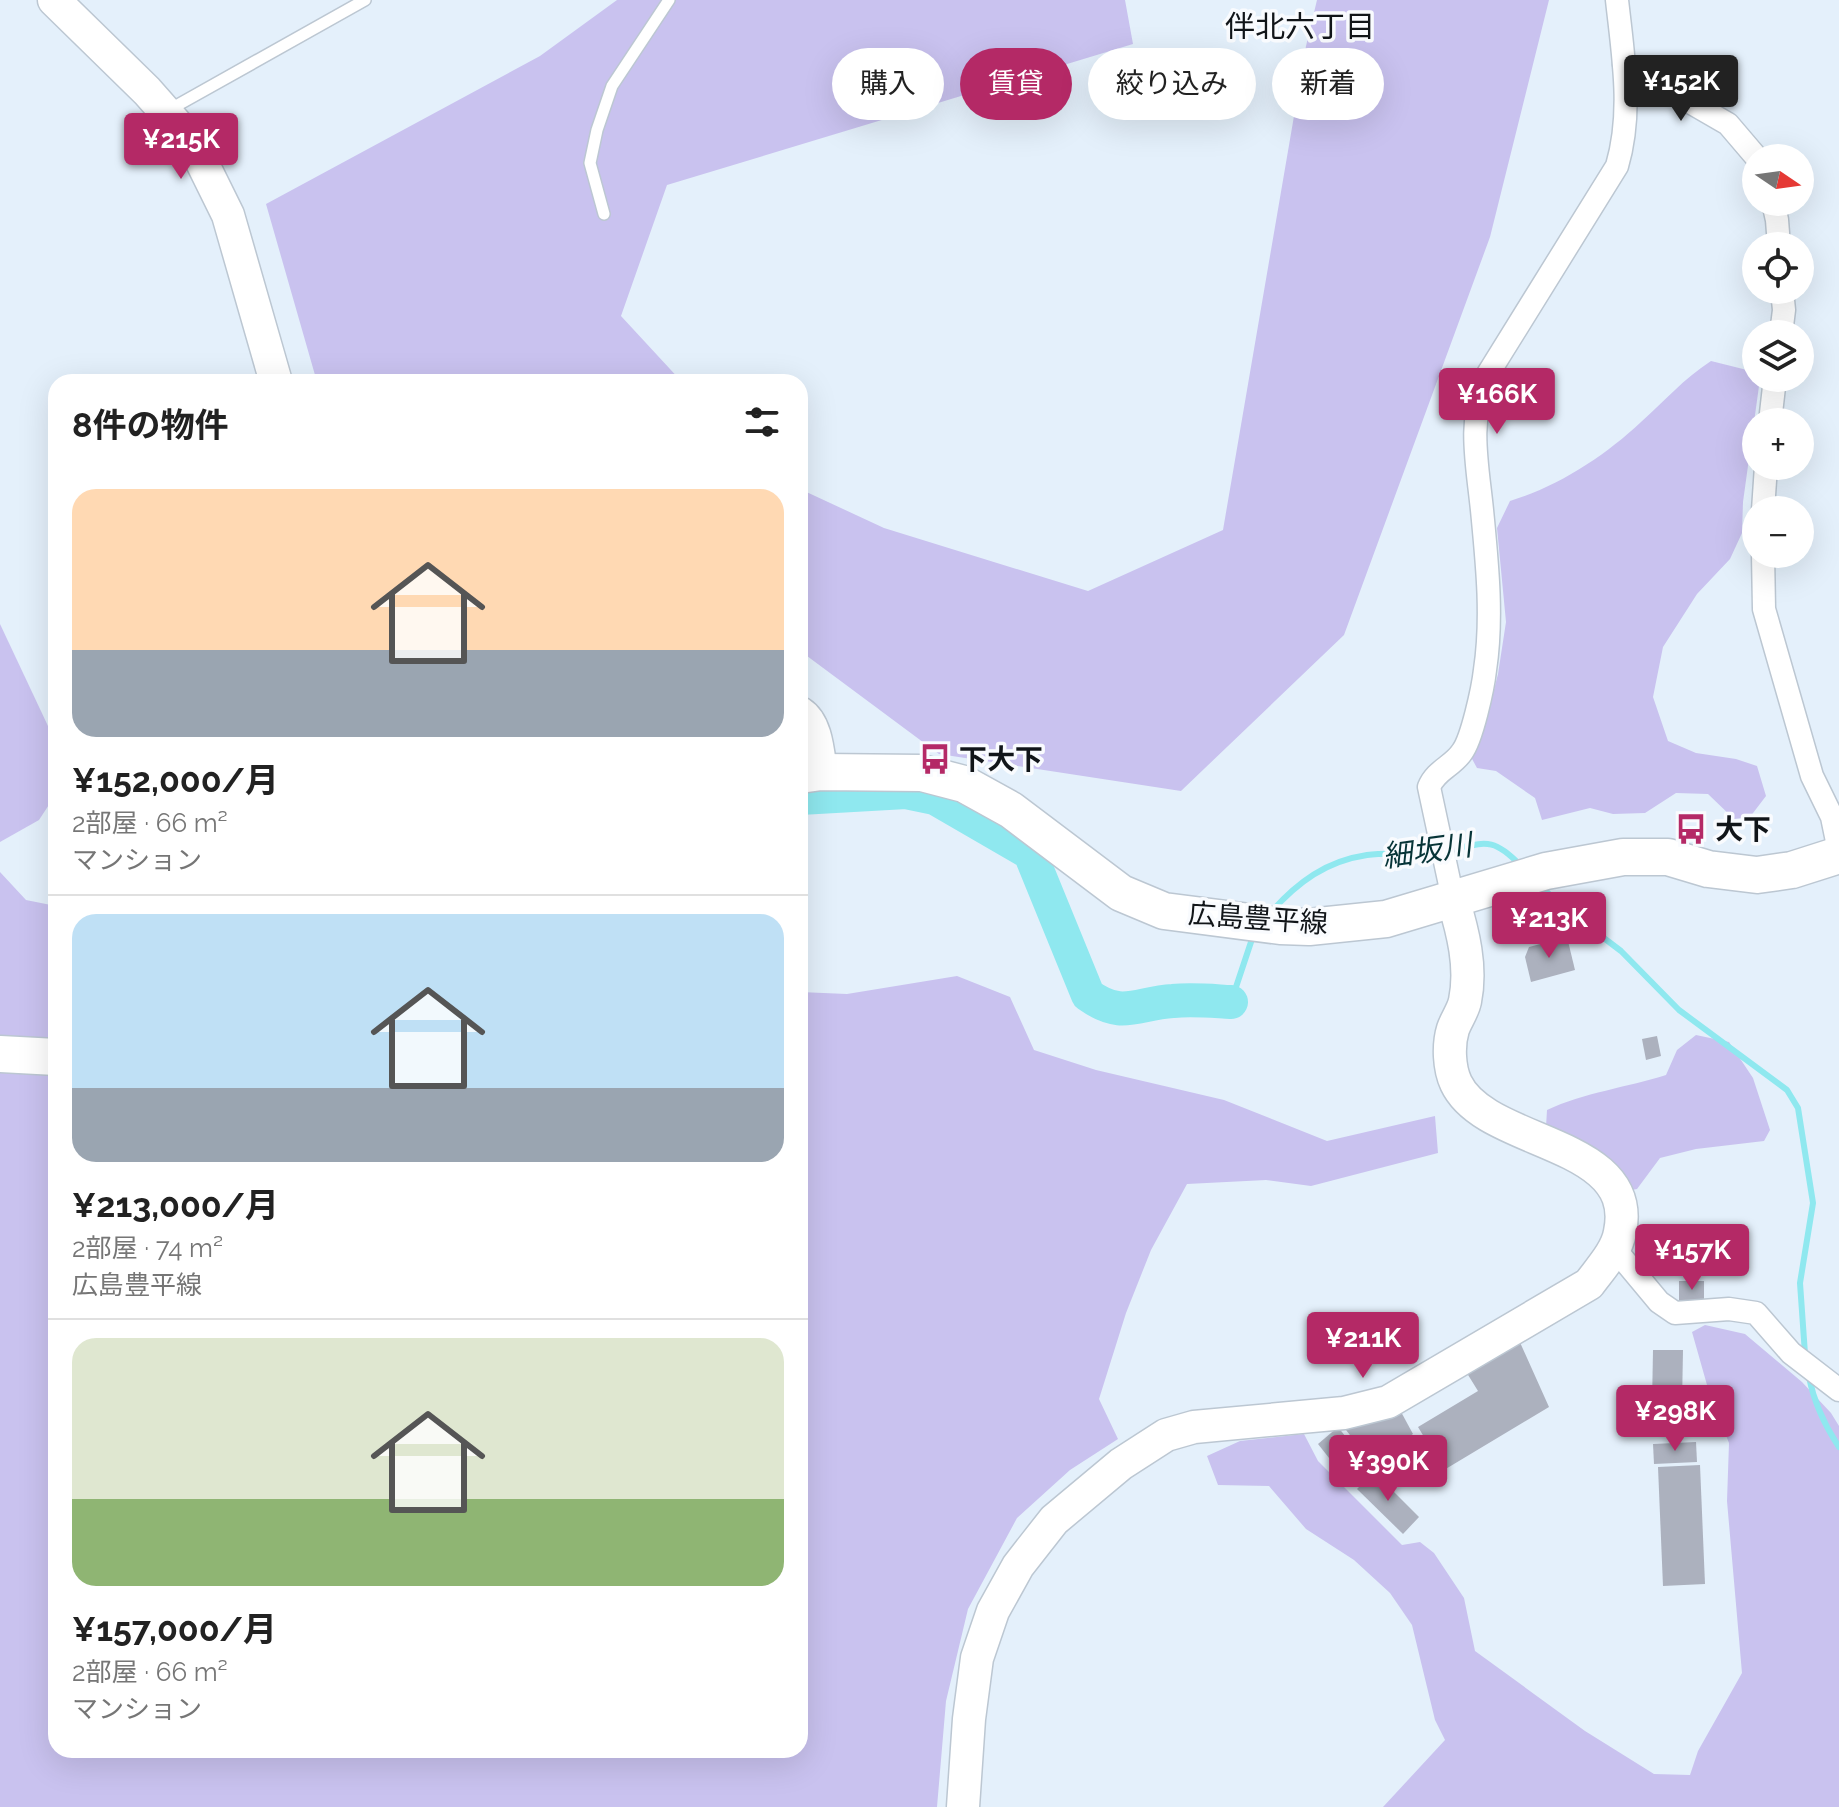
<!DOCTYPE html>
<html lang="ja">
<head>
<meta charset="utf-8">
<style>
	:root { --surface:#fff; --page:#f2f2f2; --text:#222; --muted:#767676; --line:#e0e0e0; --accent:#b42966 }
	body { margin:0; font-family:Raleway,"Noto Sans JP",sans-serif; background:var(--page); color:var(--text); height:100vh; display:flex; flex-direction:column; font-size:30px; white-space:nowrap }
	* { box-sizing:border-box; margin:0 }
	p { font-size:26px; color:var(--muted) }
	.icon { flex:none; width:44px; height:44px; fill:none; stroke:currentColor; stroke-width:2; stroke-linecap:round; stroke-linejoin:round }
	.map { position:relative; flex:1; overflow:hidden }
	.sheet { position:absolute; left:48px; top:374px; width:760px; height:1384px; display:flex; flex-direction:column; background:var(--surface); border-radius:24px; box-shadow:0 8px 32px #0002 }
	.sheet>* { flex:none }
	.banner { position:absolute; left:832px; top:48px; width:760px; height:72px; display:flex; gap:16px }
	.needle { width:52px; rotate:103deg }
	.buttons { position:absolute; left:1742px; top:144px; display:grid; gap:16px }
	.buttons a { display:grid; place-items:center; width:72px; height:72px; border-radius:50%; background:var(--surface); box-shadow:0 8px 32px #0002; font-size:40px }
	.price { position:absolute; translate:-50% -68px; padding:0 18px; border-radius:8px; background:var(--accent); color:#fff; font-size:26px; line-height:52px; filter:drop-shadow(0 2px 4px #0008) }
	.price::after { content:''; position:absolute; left:50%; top:48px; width:24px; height:18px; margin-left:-12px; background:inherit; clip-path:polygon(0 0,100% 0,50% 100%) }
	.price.selected { background:#222; color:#fff }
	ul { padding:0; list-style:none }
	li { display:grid; align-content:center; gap:16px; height:424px; padding:0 24px }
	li+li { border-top:2px solid var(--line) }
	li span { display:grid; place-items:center; height:248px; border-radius:24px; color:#555 }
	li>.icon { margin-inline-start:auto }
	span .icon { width:144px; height:144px; fill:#fffc; stroke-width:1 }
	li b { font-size:34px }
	h2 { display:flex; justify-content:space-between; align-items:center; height:96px; padding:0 24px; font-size:34px }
	.pill { padding:0 28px; border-radius:36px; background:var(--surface); box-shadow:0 8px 32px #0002; font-size:28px; line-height:72px }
	.pill.selected { background:var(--accent); color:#fff }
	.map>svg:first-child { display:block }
	.green { fill:#c9c2ef }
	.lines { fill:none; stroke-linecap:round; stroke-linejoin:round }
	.stream { stroke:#8fe8ef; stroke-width:6 }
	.river { stroke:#8fe8ef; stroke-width:34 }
	.building { fill:#acb1be }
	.lane-casing { stroke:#bcc7d2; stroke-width:14 }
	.street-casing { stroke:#bcc7d2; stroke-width:25 }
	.secondary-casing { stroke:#bcc7d2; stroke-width:35 }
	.primary-casing { stroke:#bcc7d2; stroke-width:39 }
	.lane { stroke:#fff; stroke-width:11 }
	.street { stroke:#fff; stroke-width:22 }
	.secondary { stroke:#fff; stroke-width:32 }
	.primary { stroke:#fff; stroke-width:36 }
	.labels { text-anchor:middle; stroke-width:7; stroke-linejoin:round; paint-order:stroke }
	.poi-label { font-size:28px; font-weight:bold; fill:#111519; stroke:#f9fbfe; text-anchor:start }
	.street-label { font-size:28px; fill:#111519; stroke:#f9fbfe }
	.neighbourhood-label { font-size:30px; fill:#111519; stroke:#f9fbfe }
	.water-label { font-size:30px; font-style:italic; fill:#073437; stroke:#f9fbfe }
</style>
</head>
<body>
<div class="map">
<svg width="1839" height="1807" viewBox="0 0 1839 1807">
	<rect width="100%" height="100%" fill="#e4f0fb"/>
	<g class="green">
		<polygon points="617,0 1125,0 1133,44 667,185 621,316 682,382 317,382 266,204 540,56"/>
		<polygon points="1317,0 1549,0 1490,237 1344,635 1181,791 939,754 803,653 800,654 800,489 884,528 1088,591 1223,530 1306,46"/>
		<path d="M1711,361L1747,370L1759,386L1743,502L1742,533L1730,559L1697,594L1663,647L1653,697L1668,741L1696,753L1736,759L1757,766L1766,796L1750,817L1734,819L1708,794L1676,793L1645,813L1613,814L1590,808L1542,820L1535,798L1496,771L1477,768L1471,757L1483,733L1498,674L1506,622L1497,528L1510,501C1557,487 1605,456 1641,422C1666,400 1682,380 1711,361Z"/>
		<polygon points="0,624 56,743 56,794 39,820 0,842"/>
		<polygon points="0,872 26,900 56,906 56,1750 800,1750 800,992 847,994 957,976 1010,997 1034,1050 1096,1070 1224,1100 1327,1141 1435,1116 1438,1153 1311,1186 1266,1180 1187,1184 1151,1250 1126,1313 1099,1399 1118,1439 1070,1470 1017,1518 968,1609 946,1701 937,1807 0,1807"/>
		<path d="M1696,1035L1729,1042L1753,1078L1770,1130L1764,1141L1696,1149L1660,1158L1637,1189L1627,1191L1546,1127L1547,1110C1583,1093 1628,1087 1666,1075L1677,1050Z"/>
		<polygon points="1705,1325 1745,1334 1802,1382 1831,1413 1839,1426 1839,1807 1383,1807 1445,1740 1435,1720 1412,1625 1390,1593 1354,1560 1306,1529 1269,1486 1218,1485 1207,1456 1240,1441 1304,1434 1318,1461 1402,1545 1420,1542 1434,1553 1464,1598 1475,1651 1585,1731 1654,1774 1690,1775 1698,1751 1742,1673 1727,1501 1729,1443 1709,1392 1692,1332"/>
	</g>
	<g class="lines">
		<g class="stream">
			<path d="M1448,850C1485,843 1492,836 1520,865"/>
			<polyline points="1539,884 1559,904 1621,951 1679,1010 1787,1090 1798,1108 1813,1203 1800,1283 1805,1354"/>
			<path d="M1271,912C1298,882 1326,861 1367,855C1390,852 1414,856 1437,852"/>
			<polyline points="1231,1002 1254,933"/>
			<path d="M1809,1377C1814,1402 1825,1426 1839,1447"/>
		</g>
		<path class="river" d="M800,798L906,792L935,798L1030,853L1088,995C1123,1020 1136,1003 1173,1001C1192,999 1212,1001 1231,1002"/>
	</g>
	<g class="building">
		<polygon points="1567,937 1575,970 1531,982 1525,957 1529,947"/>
		<polygon points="1657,1036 1661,1056 1646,1060 1642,1039"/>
		<rect x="1679" y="1281" width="25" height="22"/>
		<polygon points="1518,1338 1549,1407 1444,1470 1418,1427 1478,1391 1465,1370"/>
		<polygon points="1653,1350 1683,1350 1682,1404 1652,1404"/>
		<polygon points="1400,1410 1413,1434 1372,1463 1346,1430"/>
		<polygon points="1338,1427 1368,1465 1348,1482 1318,1444"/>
		<polygon points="1696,1442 1697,1462 1654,1464 1653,1444"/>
		<polygon points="1700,1465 1705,1584 1663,1586 1658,1467"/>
		<polygon points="1374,1472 1419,1517 1403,1534 1357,1489"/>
	</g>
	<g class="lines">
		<defs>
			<g id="lane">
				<polyline points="167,111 365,0"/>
				<polyline points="604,214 590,163 597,130 612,86 669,0"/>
			</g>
			<g id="street">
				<polyline points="1624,64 1728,124 1757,158"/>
				<polyline points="1773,202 1777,220 1779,246"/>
				<polyline points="1781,334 1784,310 1782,290"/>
				<polyline points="1770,422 1775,378"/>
				<polyline points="1763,510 1766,466"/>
				<polyline points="1763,554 1764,609 1812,776 1832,817 1839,851"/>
				<path d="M1453,899L1429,787C1436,770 1453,766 1462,752C1472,739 1483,688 1485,670C1493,617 1487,562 1482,510C1477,461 1468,424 1486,377L1617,166C1633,112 1623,55 1617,0"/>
				<polyline points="1614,1248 1659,1302 1675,1313 1729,1309 1756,1313 1791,1353 1839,1390"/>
			</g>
			<g id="secondary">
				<polyline points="54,0 147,91 192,142 228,215 276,382"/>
				<path d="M800,713C817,724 818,753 821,772"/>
				<path d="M963,1807L969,1719L977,1658L993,1611L1018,1566L1054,1520L1121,1464L1166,1435L1194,1427L1344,1413L1388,1402L1589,1284C1600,1269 1617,1251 1620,1232C1639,1139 1486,1147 1456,1083C1449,1068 1448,1045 1453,1029C1456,1020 1463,1011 1465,1001C1472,967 1463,932 1453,899"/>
			</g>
			<g id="primary">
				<polyline points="800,775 821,772 922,773 964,784 1011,810 1121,893 1164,911 1280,926 1309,927 1386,919 1546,871 1623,857 1668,857 1708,869 1757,875 1792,870 1839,855"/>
				<polyline points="0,1054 56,1057"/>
			</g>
		</defs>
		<use href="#lane" class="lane-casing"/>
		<use href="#street" class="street-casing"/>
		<use href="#secondary" class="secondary-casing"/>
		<use href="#primary" class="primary-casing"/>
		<use href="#lane" class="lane"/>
		<use href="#street" class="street"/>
		<use href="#secondary" class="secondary"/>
		<use href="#primary" class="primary"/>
	</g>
	<defs>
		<symbol id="bus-bare" viewBox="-9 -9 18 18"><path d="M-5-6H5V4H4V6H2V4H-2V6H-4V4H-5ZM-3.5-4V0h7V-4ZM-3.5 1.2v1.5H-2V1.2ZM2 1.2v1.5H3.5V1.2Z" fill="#b42966" stroke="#f9fbfe" stroke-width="2.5" paint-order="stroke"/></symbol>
	</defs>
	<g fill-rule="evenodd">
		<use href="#bus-bare" x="913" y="737" width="44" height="44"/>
		<use href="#bus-bare" x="1669" y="807" width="44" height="44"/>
	</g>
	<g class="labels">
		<g class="poi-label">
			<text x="959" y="769">下大下</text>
			<text x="1715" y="839">大下</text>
		</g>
		<g class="street-label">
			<text transform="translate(1258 918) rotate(4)" y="10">広島豊平線</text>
		</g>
		<g class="neighbourhood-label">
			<text x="1300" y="37">伴北六丁目</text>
		</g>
		<g class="water-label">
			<text transform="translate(1427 851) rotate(-8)" y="10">細坂川</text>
		</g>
	</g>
</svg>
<div class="buttons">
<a><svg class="needle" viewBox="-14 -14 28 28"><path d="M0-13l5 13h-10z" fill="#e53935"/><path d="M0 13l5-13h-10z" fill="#767676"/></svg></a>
<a><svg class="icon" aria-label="locate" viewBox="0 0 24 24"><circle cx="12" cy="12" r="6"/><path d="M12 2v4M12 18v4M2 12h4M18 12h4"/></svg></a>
<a><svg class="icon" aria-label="layers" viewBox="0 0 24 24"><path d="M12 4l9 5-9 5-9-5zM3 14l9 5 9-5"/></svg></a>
<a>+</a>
<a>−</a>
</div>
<b class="price selected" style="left:1681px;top:123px">¥152K</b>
<b class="price" style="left:181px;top:181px">¥215K</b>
<b class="price" style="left:1497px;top:436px">¥166K</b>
<b class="price" style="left:1549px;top:960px">¥213K</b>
<b class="price" style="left:1692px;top:1292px">¥157K</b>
<b class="price" style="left:1363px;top:1380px">¥211K</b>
<b class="price" style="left:1675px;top:1453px">¥298K</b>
<b class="price" style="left:1388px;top:1503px">¥390K</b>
<div class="banner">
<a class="pill">購入</a>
<a class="pill selected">賃貸</a>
<a class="pill">絞り込み</a>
<a class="pill">新着</a>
</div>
<section class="sheet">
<h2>8件の物件<svg class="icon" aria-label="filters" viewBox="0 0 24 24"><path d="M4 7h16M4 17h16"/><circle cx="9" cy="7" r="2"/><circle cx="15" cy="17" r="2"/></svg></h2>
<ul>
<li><span style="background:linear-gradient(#ffd9b3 65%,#9aa5b1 0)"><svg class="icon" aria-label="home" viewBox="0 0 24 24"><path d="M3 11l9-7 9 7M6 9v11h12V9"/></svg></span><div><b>¥152,000/月</b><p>2部屋 · 66 m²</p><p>マンション</p></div></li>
<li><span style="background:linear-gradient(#bfe0f5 70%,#9aa5b1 0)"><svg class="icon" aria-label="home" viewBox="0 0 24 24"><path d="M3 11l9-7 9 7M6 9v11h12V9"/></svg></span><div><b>¥213,000/月</b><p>2部屋 · 74 m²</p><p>広島豊平線</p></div></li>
<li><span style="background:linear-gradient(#dfe7d0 65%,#8fb573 0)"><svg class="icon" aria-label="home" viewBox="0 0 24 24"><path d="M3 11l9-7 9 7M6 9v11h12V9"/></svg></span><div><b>¥157,000/月</b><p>2部屋 · 66 m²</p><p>マンション</p></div></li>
</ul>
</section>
</div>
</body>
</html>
